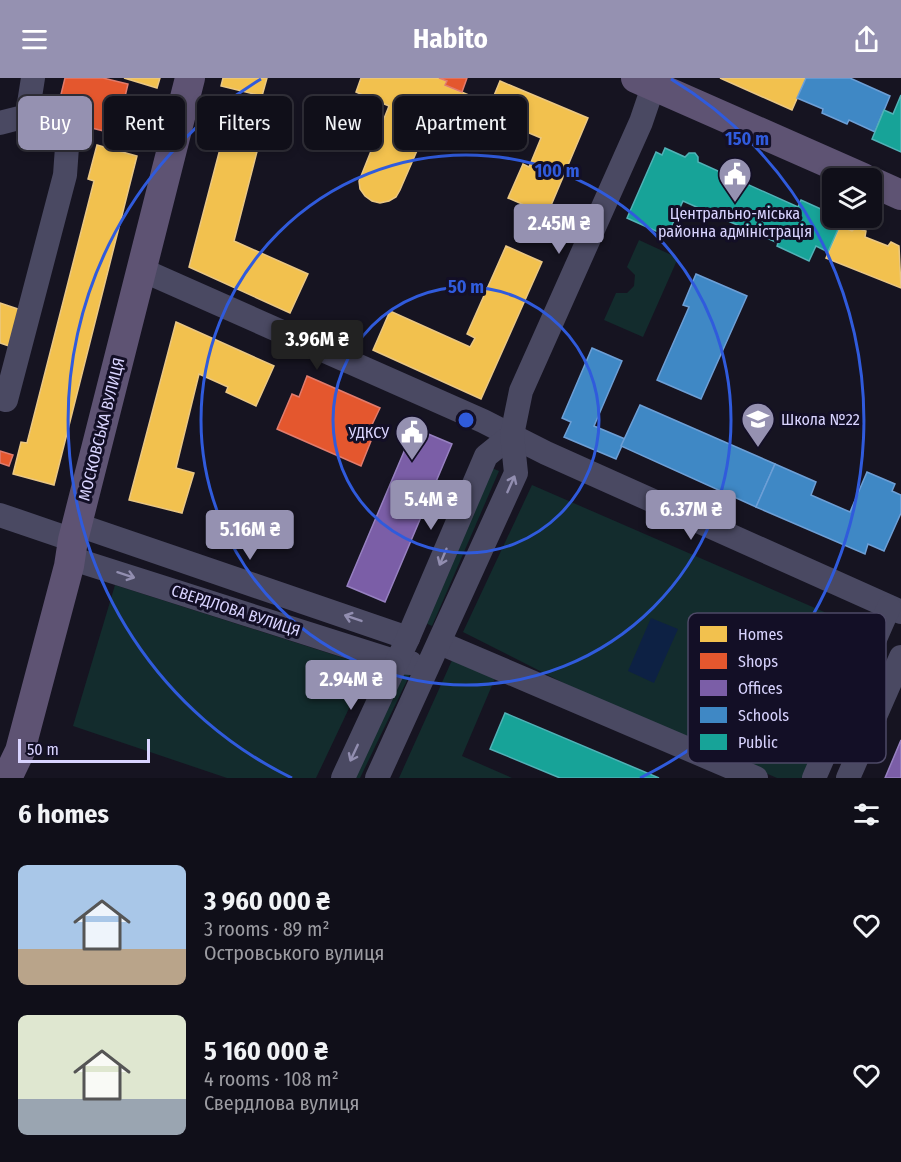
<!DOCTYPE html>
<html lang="en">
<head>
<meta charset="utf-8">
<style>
	:root { --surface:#100f19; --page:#1e1d26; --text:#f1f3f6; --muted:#9c9ca2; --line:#302f38; --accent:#9591b1 }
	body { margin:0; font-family:"Fira Sans Condensed",sans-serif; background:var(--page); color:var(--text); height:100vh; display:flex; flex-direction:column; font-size:22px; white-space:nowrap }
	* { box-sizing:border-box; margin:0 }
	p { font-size:20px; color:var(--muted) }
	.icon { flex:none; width:33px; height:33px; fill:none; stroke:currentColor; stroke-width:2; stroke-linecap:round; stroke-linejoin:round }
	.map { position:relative; height:700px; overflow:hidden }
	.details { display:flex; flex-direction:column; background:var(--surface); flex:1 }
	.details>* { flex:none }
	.hud { position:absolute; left:18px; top:18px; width:600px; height:54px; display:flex; gap:12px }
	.fabs { position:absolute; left:822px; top:90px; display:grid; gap:12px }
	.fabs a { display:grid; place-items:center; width:60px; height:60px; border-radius:9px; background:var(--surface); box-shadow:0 3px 9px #0003,0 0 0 2px var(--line); font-size:30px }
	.scale { position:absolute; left:18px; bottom:15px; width:132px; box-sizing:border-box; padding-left:6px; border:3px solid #d9d4ff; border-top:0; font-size:16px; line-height:21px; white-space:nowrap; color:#d9d4ff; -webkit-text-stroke:4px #130f26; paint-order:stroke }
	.price { position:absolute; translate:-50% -51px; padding:0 14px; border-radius:6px; background:var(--accent); color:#fff; font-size:20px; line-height:39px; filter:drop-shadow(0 2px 3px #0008) }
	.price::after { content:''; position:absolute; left:50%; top:36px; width:18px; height:14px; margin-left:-9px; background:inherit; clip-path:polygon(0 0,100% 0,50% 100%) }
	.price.active { background:#222; color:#fff }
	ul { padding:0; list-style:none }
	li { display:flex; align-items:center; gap:18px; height:150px; padding:0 18px }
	li span { display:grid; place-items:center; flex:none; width:168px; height:120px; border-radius:9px; color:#555 }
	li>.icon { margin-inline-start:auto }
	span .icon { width:72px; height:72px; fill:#fffc; stroke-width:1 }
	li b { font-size:26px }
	h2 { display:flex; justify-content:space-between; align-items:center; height:72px; padding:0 18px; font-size:26px }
	.tag { padding:0 21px; border-radius:9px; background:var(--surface); box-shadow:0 3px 9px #0003,0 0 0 2px var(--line); font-size:21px; line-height:54px }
	.tag.active { background:var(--accent); color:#fff }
	header { display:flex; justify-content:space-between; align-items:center; height:78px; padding:0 18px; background:var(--accent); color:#fff; font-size:27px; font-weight:700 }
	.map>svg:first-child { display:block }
	.green { fill:#132c2d }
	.water { fill:#0d2144 }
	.homes { fill:#f2c14e; stroke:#eac783; stroke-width:1.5 }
	.shops { fill:#e4572e; stroke:#e17c6d; stroke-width:1.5 }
	.offices { fill:#7b5ea7; stroke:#9781c1; stroke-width:1.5 }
	.schools { fill:#3f88c5; stroke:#6d9fd6; stroke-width:1.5 }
	.public { fill:#17a398; stroke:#51b2b7; stroke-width:1.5 }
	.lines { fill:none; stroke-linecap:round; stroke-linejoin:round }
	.minor { stroke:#4a4962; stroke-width:24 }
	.major { stroke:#5e5373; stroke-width:30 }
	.oneway { stroke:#928eb0 }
	.ring { fill:none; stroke:#305bdc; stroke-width:3 }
	.labels { text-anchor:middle; stroke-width:6; stroke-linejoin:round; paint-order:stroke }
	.poi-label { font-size:16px; fill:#d9d4ff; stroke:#130f26 }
	.street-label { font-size:16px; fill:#d9d4ff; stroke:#130f26 }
	.key { fill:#130f26; stroke:#4e4a67; stroke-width:1.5 }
	.key-label { font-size:16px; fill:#d9d4ff }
	.centre { fill:#305bdc; stroke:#130f26; stroke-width:3 }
	.ring-label { font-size:18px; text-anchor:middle; font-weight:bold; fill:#305bdc; stroke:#130f26; stroke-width:6; stroke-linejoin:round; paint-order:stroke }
</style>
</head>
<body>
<header><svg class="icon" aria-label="menu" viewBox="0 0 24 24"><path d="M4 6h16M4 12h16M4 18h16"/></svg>Habito<svg class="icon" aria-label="share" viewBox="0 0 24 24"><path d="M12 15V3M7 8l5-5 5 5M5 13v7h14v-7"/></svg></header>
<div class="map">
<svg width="901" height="700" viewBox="0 0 901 700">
	<rect width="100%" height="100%" fill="#161421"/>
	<g class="green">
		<polygon points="639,162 678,180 643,259 604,242 616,215 627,215 634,208 635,197 627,189"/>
		<polygon points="487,388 499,393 432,548 419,542"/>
		<polygon points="532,407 875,556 812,700 777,700 599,623 463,554"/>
		<polygon points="115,507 369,588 316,700 227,700 73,648"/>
		<polygon points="453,580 496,598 462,678 512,700 399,700"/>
		<polygon points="398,591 412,592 360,700 347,700"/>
	</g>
	<polygon class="water" points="651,540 678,551 654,605 628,593"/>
	<g class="homes">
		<polygon points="124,0 160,0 157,10"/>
		<polygon points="223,0 267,0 262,18 221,8"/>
		<polygon points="361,0 439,0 447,3 445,7 478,21 462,59 429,45 400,112 396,119 389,123 380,125 372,123 365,118 360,111 359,103 389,28 356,14"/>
		<polygon points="720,0 806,0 792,32"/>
		<polygon points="500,3 588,40 547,137 508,120 523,86 529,89 541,60 486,37"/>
		<polygon points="226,48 261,58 234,163 308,196 290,235 189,189"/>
		<polygon points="97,67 137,78 54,407 13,396 21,364 27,365 94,103 88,101"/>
		<polygon points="840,148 852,153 856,150 866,153 865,159 888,168 891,164 899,168 901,210 826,180"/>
		<polygon points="506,168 542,184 481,321 373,272 390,233 470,269 475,260 467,256"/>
		<polygon points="0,225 21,232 9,268 0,265"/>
		<polygon points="176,244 274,288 256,328 226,314 228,309 199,296 176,390 194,395 182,435 129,422"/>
	</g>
	<g class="shops">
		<polygon points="65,0 103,0 128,6 116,56 55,41"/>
		<polygon points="439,0 467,0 462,14 445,7 447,3"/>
		<polygon points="307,298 380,330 370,351 375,353 361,388 277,351 292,316 299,319"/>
		<polygon points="0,373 13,377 9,388 0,385"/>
	</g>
	<g class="offices">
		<polygon points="414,350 452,366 385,524 347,508"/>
		<polygon points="901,662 901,700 885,700"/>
	</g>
	<g class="schools">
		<polygon points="806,0 850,0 890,18 875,54 849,42 847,46 822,35 823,31 797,20"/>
		<polygon points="696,196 747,218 701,321 657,302 689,229 683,227"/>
		<polygon points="592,270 622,283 594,348 625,361 616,381 564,359 571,344 562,340"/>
		<polygon points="640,327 775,386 756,429 621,368"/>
		<polygon points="775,386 816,404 811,417 850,434 867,394 895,406 892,413 901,417 901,435 884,473 868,466 865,476 756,429"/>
	</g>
	<g class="public">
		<polygon points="901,17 901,74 872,61 884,32 893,36"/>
		<polygon points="665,70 685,79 689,75 695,75 698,79 698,84 798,129 801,122 832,136 832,140 843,140 828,174 816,168 809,183 777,168 778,165 683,123 667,158 627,140 656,74 662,77"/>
		<polygon points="505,635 659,700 560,700 490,671"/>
	</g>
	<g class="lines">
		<g class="minor">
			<polyline points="0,45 27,38"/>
			<polyline points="140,191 483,343 546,375 901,534"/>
			<polyline points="0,320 6,322 65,97 68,55 27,38 33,0"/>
			<polyline points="0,437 73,462"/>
			<polyline points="78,447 408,560"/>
			<polyline points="70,480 397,584 411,585"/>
			<polyline points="440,565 756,700"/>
			<polyline points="343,700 408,560 486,378 512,357"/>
			<polyline points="377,700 516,395 512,357 521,313 641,44 656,0"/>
			<polyline points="814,700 889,529"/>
			<polyline points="848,700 901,579"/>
		</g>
		<g class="major">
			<polyline points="636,0 863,100"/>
			<polyline points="872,104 901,117"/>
			<polyline points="7,700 20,673 69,488 73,462 190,0"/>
		</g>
	</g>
	<defs><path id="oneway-shaft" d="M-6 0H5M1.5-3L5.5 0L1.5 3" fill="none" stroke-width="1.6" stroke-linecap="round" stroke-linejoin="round" transform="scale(1.5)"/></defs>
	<g class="oneway">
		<use href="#oneway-shaft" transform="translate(511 406) rotate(-66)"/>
		<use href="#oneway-shaft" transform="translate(443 479) rotate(113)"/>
		<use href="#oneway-shaft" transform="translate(126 497) rotate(18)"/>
		<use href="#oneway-shaft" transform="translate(353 540) rotate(-161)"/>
		<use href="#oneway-shaft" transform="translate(354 675) rotate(115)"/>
	</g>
	<g class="ring">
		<circle cx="466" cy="342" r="133"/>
		<circle cx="466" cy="342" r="265"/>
		<path d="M292 700A398 398 0 0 1 261 1M671 1A398 398 0 0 1 640 700"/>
	</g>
	<defs>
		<symbol id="civic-pin" viewBox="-11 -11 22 30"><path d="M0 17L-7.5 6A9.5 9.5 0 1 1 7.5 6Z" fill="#9591b1" stroke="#130f26"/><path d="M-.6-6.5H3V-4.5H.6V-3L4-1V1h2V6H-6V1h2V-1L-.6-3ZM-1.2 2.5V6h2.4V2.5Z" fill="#fff"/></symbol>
		<symbol id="school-pin" viewBox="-11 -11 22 30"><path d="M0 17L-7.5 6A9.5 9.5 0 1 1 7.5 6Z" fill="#9591b1" stroke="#130f26"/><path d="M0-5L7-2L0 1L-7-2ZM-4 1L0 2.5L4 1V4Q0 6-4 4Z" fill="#fff"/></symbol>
	</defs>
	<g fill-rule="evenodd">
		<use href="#civic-pin" x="716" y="77" width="38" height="52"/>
		<use href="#school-pin" x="739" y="322" width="38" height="52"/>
		<use href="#civic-pin" x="393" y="335" width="38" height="52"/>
	</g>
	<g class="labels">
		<g class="poi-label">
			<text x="735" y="141">Центрально-міська<tspan x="735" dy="18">районна адміністрація</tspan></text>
			<text x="781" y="347" text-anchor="start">Школа №22</text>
			<text x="389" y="360" text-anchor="end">УДКСУ</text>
		</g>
		<g class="street-label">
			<text transform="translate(101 351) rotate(-76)" y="6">МОСКОВСЬКА ВУЛИЦЯ</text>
			<text transform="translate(236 532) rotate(18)" y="6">СВЕРДЛОВА ВУЛИЦЯ</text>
		</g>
	</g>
	<rect x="688" y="535" width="198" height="150" rx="9" class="key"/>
	<rect x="700" y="548" width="27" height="16" fill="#f2c14e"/>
	<rect x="700" y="575" width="27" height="16" fill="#e4572e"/>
	<rect x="700" y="602" width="27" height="16" fill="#7b5ea7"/>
	<rect x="700" y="629" width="27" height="16" fill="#3f88c5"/>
	<rect x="700" y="656" width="27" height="16" fill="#17a398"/>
	<g class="key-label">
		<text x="738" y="562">Homes</text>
		<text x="738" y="589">Shops</text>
		<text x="738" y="616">Offices</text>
		<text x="738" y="643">Schools</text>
		<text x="738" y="670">Public</text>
	</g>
	<circle cx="466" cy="342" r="9" class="centre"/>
	<g class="ring-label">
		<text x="747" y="67">150 m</text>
		<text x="557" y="99">100 m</text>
		<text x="466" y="215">50 m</text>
	</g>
</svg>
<div class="fabs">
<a><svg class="icon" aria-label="layers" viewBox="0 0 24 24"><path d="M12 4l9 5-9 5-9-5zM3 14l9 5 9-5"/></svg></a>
</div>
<div class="scale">50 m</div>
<b class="price" style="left:559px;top:177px">2.45M ₴</b>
<b class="price active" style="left:317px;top:293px">3.96M ₴</b>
<b class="price" style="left:431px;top:453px">5.4M ₴</b>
<b class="price" style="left:691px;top:463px">6.37M ₴</b>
<b class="price" style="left:250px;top:483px">5.16M ₴</b>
<b class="price" style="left:351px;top:633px">2.94M ₴</b>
<div class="hud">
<a class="tag active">Buy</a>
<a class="tag">Rent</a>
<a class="tag">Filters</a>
<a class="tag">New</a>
<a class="tag">Apartment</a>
</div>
</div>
<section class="details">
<h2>6 homes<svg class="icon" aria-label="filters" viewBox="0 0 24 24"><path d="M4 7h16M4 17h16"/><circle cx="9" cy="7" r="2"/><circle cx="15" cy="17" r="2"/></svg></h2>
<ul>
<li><span style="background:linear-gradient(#a9c7e8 70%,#b9a48a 0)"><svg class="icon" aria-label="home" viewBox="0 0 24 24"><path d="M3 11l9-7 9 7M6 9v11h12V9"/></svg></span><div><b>3 960 000 ₴</b><p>3 rooms · 89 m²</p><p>Островського вулиця</p></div><svg class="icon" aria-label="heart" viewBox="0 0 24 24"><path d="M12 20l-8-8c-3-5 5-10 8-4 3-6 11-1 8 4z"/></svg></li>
<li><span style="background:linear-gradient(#dfe7d0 70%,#9aa5b1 0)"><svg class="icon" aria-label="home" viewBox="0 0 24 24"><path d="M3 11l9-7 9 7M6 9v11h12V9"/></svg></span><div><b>5 160 000 ₴</b><p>4 rooms · 108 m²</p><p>Свердлова вулиця</p></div><svg class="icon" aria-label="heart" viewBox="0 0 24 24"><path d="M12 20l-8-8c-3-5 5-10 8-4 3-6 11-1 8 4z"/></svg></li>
</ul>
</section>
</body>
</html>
